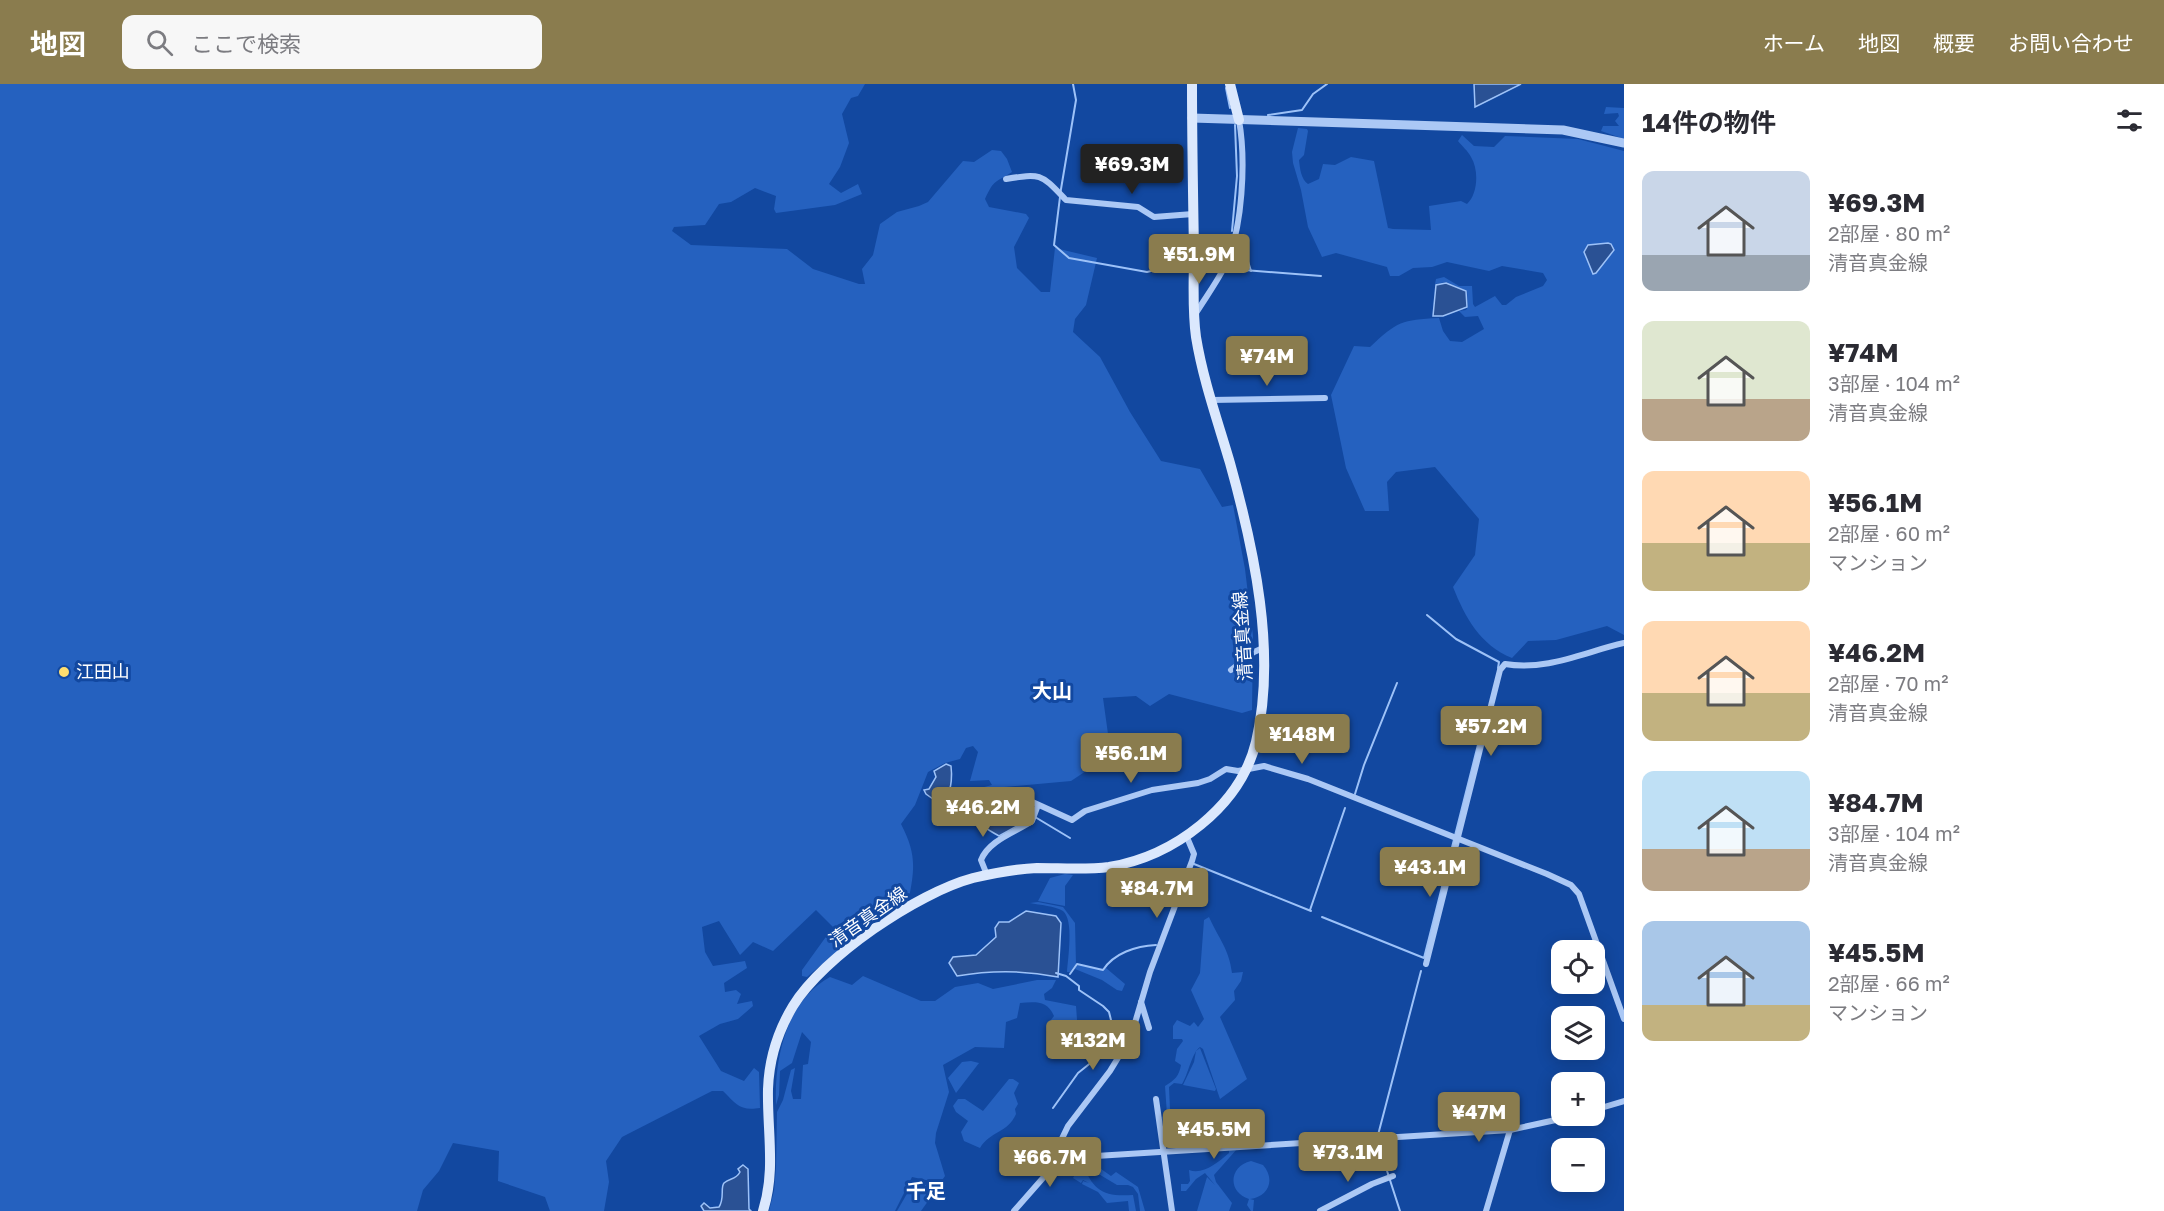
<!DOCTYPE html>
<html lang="ja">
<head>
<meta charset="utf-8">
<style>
	:root { --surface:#fff; --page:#f7f7f7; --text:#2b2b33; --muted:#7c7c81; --accent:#8a7c4e }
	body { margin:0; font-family:"Golos Text","Noto Sans JP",sans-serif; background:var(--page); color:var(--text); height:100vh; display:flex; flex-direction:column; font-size:22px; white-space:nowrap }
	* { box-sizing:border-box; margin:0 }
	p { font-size:20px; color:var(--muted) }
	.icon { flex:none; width:33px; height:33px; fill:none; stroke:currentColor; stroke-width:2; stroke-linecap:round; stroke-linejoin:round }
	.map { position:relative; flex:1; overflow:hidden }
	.sheet { display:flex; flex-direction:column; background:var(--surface); width:540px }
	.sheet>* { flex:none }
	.buttons { position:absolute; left:1551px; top:856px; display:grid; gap:12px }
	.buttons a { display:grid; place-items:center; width:54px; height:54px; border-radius:12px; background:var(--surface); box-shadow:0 3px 15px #0003; font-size:30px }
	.price { position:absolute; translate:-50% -51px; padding:0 14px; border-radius:6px; background:var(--accent); color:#fff; font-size:20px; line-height:39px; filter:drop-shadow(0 2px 3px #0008) }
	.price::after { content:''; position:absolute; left:50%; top:36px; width:18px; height:14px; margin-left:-9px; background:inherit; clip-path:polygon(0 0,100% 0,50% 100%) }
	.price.active { background:#222; color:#fff }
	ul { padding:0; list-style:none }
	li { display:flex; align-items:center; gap:18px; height:150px; padding:0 18px }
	li span { display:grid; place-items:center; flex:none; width:168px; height:120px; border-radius:12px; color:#555 }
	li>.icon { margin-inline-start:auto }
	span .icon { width:72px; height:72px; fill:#fffc; stroke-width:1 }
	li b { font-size:26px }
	h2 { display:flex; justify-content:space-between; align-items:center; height:72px; padding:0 18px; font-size:26px }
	header { display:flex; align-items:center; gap:36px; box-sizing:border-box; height:84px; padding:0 30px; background:var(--accent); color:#fff }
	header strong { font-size:28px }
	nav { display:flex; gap:33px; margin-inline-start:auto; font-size:21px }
	.search { width:420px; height:54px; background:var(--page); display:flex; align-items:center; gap:15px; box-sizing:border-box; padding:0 21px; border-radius:12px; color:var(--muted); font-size:22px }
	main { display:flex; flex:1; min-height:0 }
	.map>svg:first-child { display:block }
	.green { fill:#2561bf }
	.water { fill:#2a5194; stroke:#9dc2f8; stroke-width:1.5 }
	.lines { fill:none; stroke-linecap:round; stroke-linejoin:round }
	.stream { stroke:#9dc2f8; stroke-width:2 }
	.minor { stroke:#abc8f5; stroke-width:6 }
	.tertiary { stroke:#abc8f5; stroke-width:9 }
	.secondary { stroke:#dbe8fd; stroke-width:10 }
	.poi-dot { fill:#ffde6f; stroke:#1248a0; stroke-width:2 }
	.labels { text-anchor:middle; stroke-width:6; stroke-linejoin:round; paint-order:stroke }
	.street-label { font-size:18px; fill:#fff; stroke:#1248a0 }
	.poi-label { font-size:18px; fill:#fff; stroke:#1248a0; text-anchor:start }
	.neighbourhood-label { font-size:20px; font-weight:bold; fill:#fff; stroke:#1248a0 }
</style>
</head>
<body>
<header>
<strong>地図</strong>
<div class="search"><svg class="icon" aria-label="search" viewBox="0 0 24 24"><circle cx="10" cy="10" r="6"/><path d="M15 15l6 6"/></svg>ここで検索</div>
<nav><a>ホーム</a><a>地図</a><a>概要</a><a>お問い合わせ</a></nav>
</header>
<main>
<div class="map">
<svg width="1624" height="1127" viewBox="0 0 1624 1127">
	<rect width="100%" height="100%" fill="#1248a0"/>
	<g class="green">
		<path d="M0,0H865L858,12L851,14L842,30L849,59L840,83L829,100L841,109L858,100L862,110L835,121L776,129L774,125L776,112L755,104L731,118L719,120L705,141L674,143L672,147L691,161L787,165L813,185L859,200H865L862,185L873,171L880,140L897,128L919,122L928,118L963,77L974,78L992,66L1001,67L1007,75L1012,88C994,100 995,94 985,115L989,123L1026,130L1029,134L1014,163L1017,184L1041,208H1050L1055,164L1097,174L1086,221L1075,235L1073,248L1100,273L1130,328L1161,377L1200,385L1222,423L1233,421L1245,485L1253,552L1252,626L1242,629L1169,610L1150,622L1136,612L1103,614L1108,650L1099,653L1108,675L1136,676L1137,679L1092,683L1071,697L994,704L987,707L989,714L996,712L997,715L994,719L976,721L974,714H968L966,710L969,707L992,701L989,696L970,697L978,668L973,662L966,664L960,675L945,679L928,688L915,721L901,740C916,769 915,783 909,814L864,845L807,893L802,892V886L833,843L816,826L773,867L753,858L740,871L719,837L702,843L705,868L713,882L745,877L747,884L724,899L725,908L736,906L741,910L737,920L752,917L753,922L738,935L720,940L699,952L721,987L744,997L754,984L759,988L760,1024C740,1027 737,1021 723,1007H712L622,1053L606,1077L609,1098L604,1127H550L545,1113L498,1097L499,1067L453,1059L439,1087L423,1106L417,1127H0Z"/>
		<polygon points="1606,23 1624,24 1624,55 1601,47 1603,42 1619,42 1615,37 1619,32 1618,29 1604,30"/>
		<path d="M1298,44L1307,45L1308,47L1304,71L1299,76C1300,85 1301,95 1308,100L1319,95L1323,80L1335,81L1351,73L1374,77L1388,144L1393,145L1431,146L1429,122L1461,117L1467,120C1478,110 1479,86 1471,73C1468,67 1462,62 1458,57L1462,51L1474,62L1494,63L1505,52L1578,55L1624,67V551L1607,542L1556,556L1528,557L1512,574C1480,561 1465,533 1453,503L1475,471L1479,435L1435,383L1396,388L1387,398L1389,427H1365L1346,384L1331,311L1354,262L1370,263C1398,237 1401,236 1439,234L1443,247L1450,257L1462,258L1484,245L1478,232L1465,233L1459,227L1466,226L1468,223L1467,207L1446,198L1435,200L1436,195L1444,193L1459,202H1472L1473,220L1475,223L1495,212L1502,221H1506L1516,213L1543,202L1547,196L1543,189L1502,182L1489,187L1447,178L1432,183L1413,184L1399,192H1390L1387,183L1336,169L1322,173L1308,143L1301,106L1293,79L1292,68Z"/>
		<polygon points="1065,790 1073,791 1065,802 1065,822 1038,817 1050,794"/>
		<path d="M1038,818L1063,823L1075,839L1076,880L1070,888H1067C1068,874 1074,836 1063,827C1055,822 1040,821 1030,819Z"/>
		<path d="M1209,833C1219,855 1229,865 1232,889L1243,888L1241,897L1234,907L1235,916L1220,933L1247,995L1220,1015L1203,965L1200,963C1192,968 1188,991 1182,1000L1174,999L1169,1003L1171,1047L1164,1048L1161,1033L1167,1031L1165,1002C1175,996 1179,992 1181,981L1175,977L1177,965L1183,957L1182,955H1173V942L1177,936L1190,942L1194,938L1198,943L1204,935L1191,906L1200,889L1204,836Z"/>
		<polygon points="1077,881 1104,886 1106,884 1125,900 1122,907 1117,906 1102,896 1075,885"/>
		<path d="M863,892L921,917H935L955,903L978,899L993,905L1037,896H1056L1052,904L1044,910L1045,916L1076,922L1078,949L1070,963L1060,964L1046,957L1048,940L1054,932C1047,916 1035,918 1020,919L1017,934L1006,938L1004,964L975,963L943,981L949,1008L936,1049L935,1059L945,1092L940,1099L912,1093L895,1127H769L774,1107L776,1084L777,1028L783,1016L791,986L795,984L791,1007L793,1015H801L803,981L808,980L811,958L802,948L792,979L780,987L779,1011L776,1021C774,975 786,917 830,893L852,901Z"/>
		<polygon points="1200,964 1216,1005 1215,1007 1183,1001 1194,978 1196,967"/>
		<polygon points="971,977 979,979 956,1009 948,994 962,978"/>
		<path d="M1009,995H1013L1019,999L1014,1009L1018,1020L1015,1025L1016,1030C1008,1049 990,1047 980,1064L964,1057L961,1048L968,1037L956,1028L953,1022L958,1015H965L983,1027Z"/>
		<path d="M1237,1065L1214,1091L1216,1098L1232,1119L1229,1127H1197L1207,1093L1215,1101L1205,1089L1196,1095L1186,1107H1181V1100H1188L1190,1097L1189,1086C1203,1091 1217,1079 1229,1069V1066Z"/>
		<path d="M1251,1077L1263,1081C1276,1096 1268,1113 1250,1115L1254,1116L1253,1127H1251L1247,1121L1249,1115C1227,1108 1229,1082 1251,1077Z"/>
		<path d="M1082,1078C1093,1107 1103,1113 1133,1111L1136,1127H1129L1128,1117L1107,1119L1098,1108L1082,1100L1083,1097L1089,1099L1083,1096L1081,1099L1073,1094Z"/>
		<polygon points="1094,1080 1111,1092 1116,1088 1138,1103 1145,1127 1140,1127 1138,1110 1133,1103 1128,1101 1117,1101 1097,1089"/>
		<polygon points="919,1097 938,1103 921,1127 897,1127 912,1101"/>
	</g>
	<g class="water">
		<polygon points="1474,0 1521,0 1475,23"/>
		<polygon points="1608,159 1611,160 1614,166 1596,189 1593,190 1584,168 1588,161"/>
		<polygon points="1446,199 1466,207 1467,223 1443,232 1433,232 1436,201"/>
		<path d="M946,680L951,682C952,690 952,704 947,711L933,715L926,710L924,706L929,705L936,693L934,687Z"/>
		<path d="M1013,714L1029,722L1030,731L1024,738L999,752C987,745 975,740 974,725L978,721L999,719Z"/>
		<path d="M1026,827L1056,832L1061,839L1058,893C1024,886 991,886 957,892L949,879L953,873L976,871L996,853L995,844L999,838H1009Z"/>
		<path d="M743,1081L748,1085L749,1125L751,1127H704L701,1122L704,1119L710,1124L719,1123C725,1114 720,1104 724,1099C729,1094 736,1096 740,1088L738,1085Z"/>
	</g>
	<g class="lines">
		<g class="stream">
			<polyline points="1073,0 1076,16 1061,105 1054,161 1069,174 1147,188 1187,178"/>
			<polyline points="1226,4 1230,24"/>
			<polyline points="1268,31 1302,26 1313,10 1327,0"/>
			<polyline points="1232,147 1237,92 1235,41"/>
			<polyline points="1238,151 1241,155 1251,187"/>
			<polyline points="1200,176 1215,177 1232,185 1321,192"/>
			<polyline points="1427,531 1456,555 1499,578 1498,584"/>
			<polyline points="1355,710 1364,681 1397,599"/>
			<polyline points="1035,733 1070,754"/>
			<polyline points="1194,780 1311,827"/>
			<polyline points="1310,826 1345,724"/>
			<polyline points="1322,833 1424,874 1485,633"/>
			<path d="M1070,890L1077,880L1103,886C1114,869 1136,862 1156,861"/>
			<polyline points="1053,1024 1078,989 1093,977 1100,966 1111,936 1109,928 1103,922 1079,906 1079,902 1066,892 1056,889"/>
			<polyline points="1400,1127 1378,1059 1378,1051 1421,887"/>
		</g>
		<g class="minor">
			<path d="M1006,95C1042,89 1041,90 1066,116L1138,123L1154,133L1193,130"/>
			<path d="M1196,229C1206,213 1217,198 1225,182C1243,145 1246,76 1239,36"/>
			<polyline points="1211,316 1325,314"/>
			<polyline points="1231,586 1254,568 1263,564"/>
			<polyline points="1017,711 1072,736 1085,727 1152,706 1198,699 1210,695 1226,685 1238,687 1264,682 1308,695 1547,790 1571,801 1579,810 1624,935"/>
			<path d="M987,791L981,776C989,756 1016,748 1032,737L1038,721"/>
			<path d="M1426,880L1500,586L1505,580C1547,587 1584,568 1624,559"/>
			<polyline points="1141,918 1149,944"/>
			<polyline points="1156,1015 1172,1127"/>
			<polyline points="1594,1026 1624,1017"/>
			<polyline points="1058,1061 1081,1070 1096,1072 1510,1046 1574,1032"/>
			<polyline points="1014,1127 1043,1094 1068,1042 1110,987 1127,959 1132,949 1150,888 1192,777 1194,770 1186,751"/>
			<polyline points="1320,1127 1372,1100 1393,1092"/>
			<polyline points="1486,1127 1510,1046"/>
		</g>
		<polyline class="tertiary" points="1192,34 1563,46 1624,59"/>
		<g class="secondary">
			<polyline points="1230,0 1239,36"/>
			<path d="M763,1127C776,1086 767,1047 768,1005C769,976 778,947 793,922C823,873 917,809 973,794C994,789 1015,785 1037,784C1061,784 1086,786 1109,783C1174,772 1240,723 1256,658C1277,569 1254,465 1230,379C1218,338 1203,296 1196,253C1192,225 1194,195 1194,167C1193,111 1192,56 1192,0"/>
		</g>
	</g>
	<circle class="poi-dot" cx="64" cy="588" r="6"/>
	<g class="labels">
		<g class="street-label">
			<text transform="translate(1243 552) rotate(-94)" y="6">清音真金線</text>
			<text transform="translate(868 833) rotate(-35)" y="6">清音真金線</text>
		</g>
		<g class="poi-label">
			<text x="76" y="594">江田山</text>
		</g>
		<g class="neighbourhood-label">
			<text x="1052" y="614">大山</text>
			<text x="926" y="1114">千足</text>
		</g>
	</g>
</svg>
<div class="buttons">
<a><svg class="icon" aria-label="locate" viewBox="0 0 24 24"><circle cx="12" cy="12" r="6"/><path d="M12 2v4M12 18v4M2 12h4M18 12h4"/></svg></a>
<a><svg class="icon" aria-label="layers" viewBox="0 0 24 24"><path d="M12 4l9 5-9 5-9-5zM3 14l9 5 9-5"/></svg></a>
<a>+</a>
<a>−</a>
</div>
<b class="price active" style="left:1132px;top:111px">¥69.3M</b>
<b class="price" style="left:1199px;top:201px">¥51.9M</b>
<b class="price" style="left:1267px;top:303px">¥74M</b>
<b class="price" style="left:1491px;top:673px">¥57.2M</b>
<b class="price" style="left:1302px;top:681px">¥148M</b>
<b class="price" style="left:1131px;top:700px">¥56.1M</b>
<b class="price" style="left:983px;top:754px">¥46.2M</b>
<b class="price" style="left:1430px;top:814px">¥43.1M</b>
<b class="price" style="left:1157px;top:835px">¥84.7M</b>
<b class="price" style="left:1093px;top:987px">¥132M</b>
<b class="price" style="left:1479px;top:1059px">¥47M</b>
<b class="price" style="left:1214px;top:1076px">¥45.5M</b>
<b class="price" style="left:1348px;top:1099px">¥73.1M</b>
<b class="price" style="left:1050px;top:1104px">¥66.7M</b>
</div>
<section class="sheet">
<h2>14件の物件<svg class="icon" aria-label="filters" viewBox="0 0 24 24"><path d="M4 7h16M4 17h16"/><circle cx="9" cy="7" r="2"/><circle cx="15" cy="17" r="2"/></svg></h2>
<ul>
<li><span style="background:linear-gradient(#c9d6e8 70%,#9aa5b1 0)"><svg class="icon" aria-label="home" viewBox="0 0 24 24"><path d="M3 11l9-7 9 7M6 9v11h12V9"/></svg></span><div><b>¥69.3M</b><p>2部屋 · 80 m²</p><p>清音真金線</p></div></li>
<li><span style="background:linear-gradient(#dfe7d0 65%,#b9a48a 0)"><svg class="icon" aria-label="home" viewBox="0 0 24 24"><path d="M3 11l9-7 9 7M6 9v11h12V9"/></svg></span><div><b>¥74M</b><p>3部屋 · 104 m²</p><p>清音真金線</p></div></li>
<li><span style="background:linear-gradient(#ffd9b3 60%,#c2b280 0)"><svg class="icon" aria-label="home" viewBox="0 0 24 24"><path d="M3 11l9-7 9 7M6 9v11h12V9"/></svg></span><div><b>¥56.1M</b><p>2部屋 · 60 m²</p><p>マンション</p></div></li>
<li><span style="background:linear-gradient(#ffd9b3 60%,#c2b280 0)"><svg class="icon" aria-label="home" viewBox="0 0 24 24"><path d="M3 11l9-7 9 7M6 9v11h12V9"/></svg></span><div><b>¥46.2M</b><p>2部屋 · 70 m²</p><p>清音真金線</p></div></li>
<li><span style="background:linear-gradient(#bfe0f5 65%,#b9a48a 0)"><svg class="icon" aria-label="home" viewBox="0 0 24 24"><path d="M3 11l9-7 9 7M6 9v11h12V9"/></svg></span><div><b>¥84.7M</b><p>3部屋 · 104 m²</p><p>清音真金線</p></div></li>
<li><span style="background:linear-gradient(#a9c7e8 70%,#c2b280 0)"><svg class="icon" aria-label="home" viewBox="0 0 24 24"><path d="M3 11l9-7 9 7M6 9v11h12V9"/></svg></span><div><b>¥45.5M</b><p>2部屋 · 66 m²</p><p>マンション</p></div></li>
</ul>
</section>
</main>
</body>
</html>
